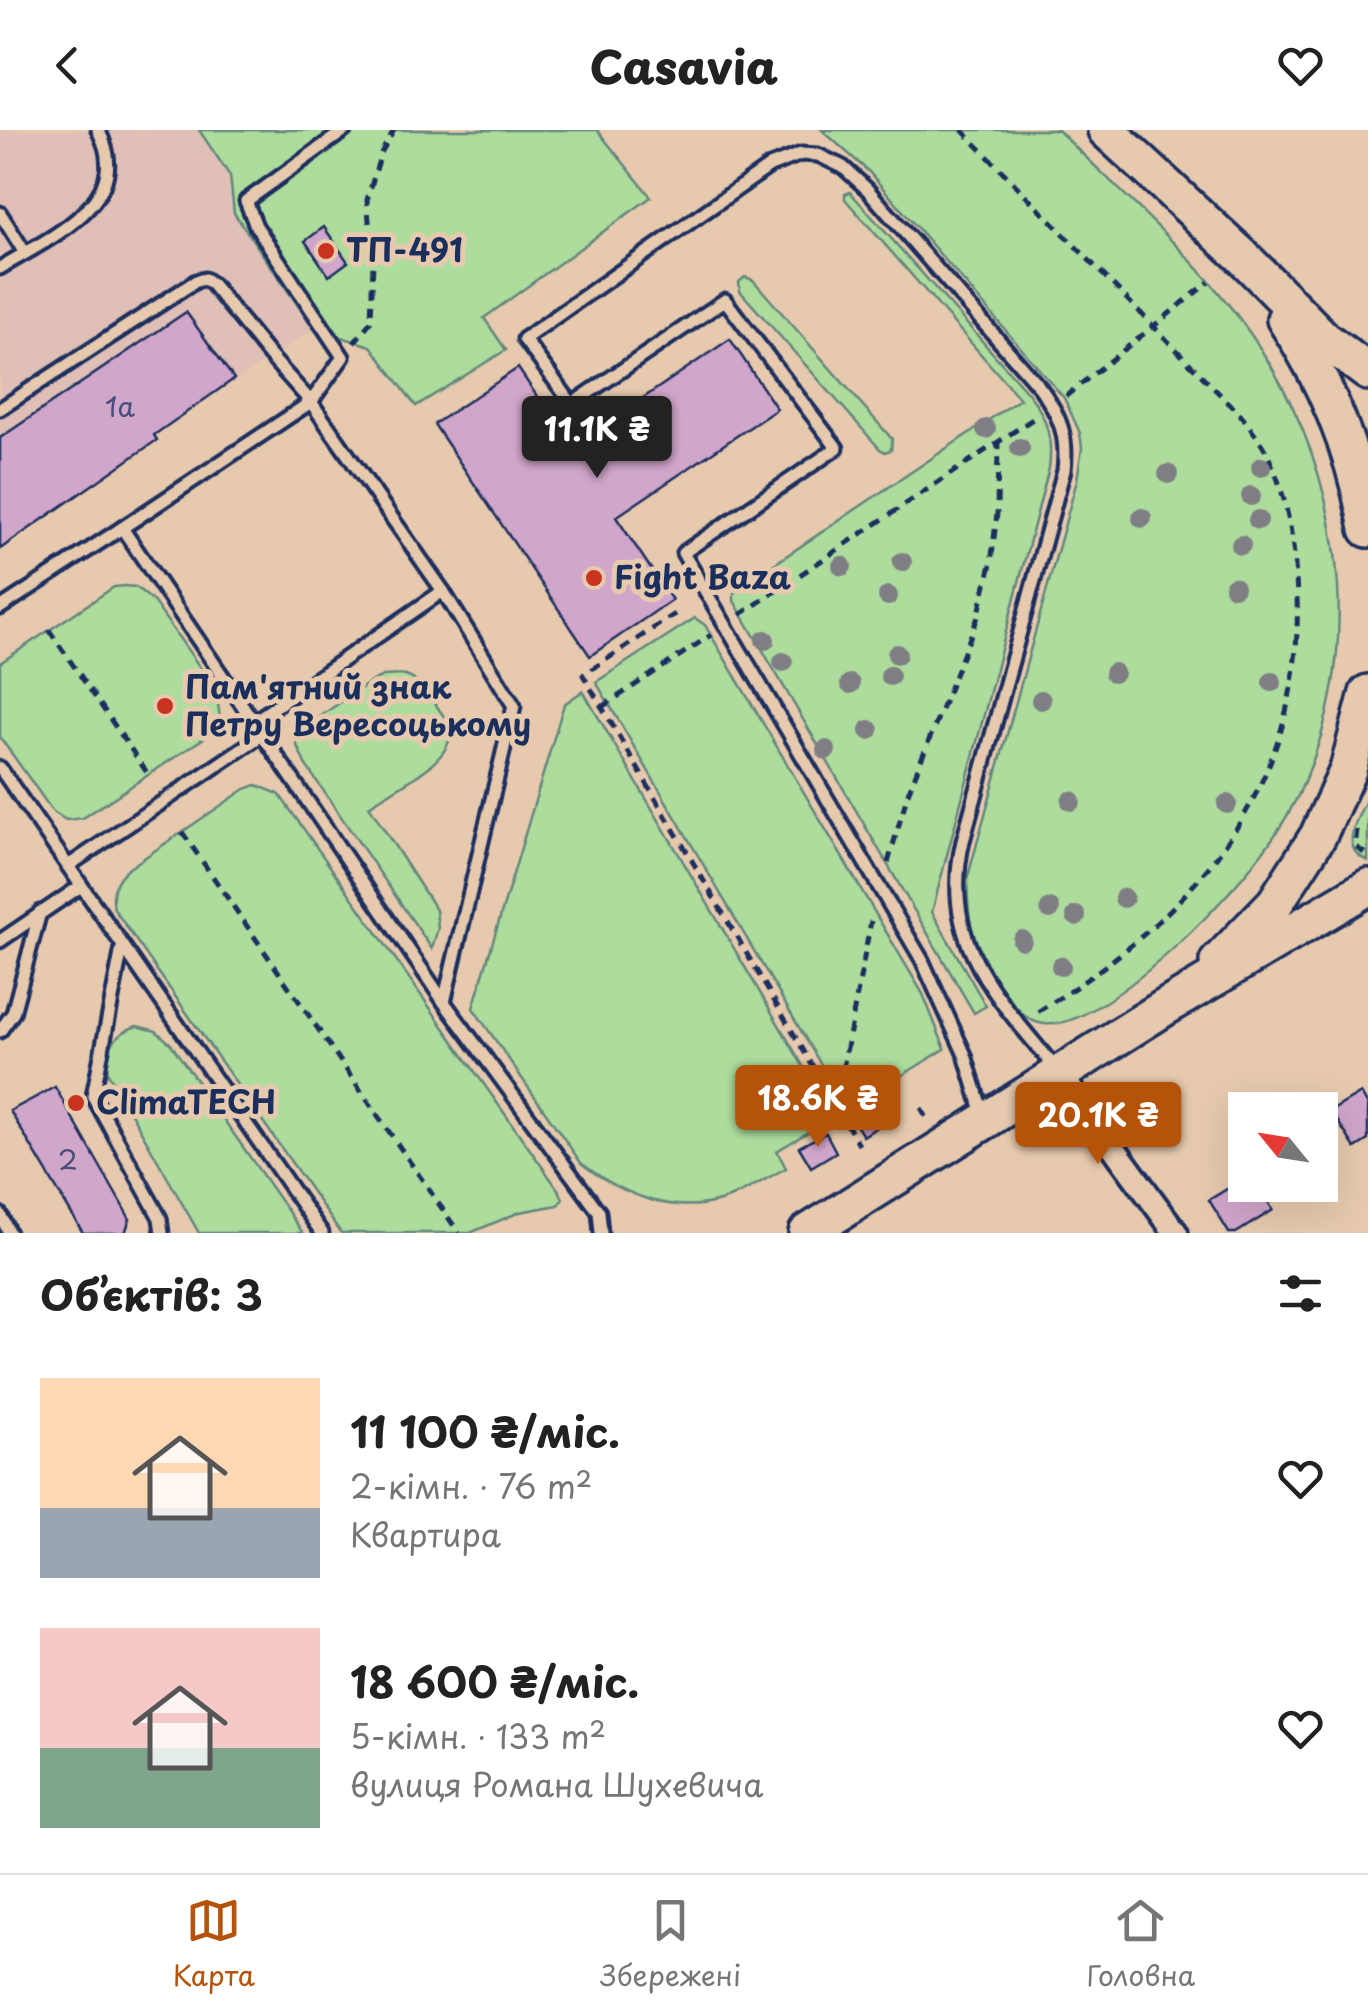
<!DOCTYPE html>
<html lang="uk">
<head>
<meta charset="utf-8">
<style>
	:root { --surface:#fff; --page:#f6f6f6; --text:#222; --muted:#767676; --line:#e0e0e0; --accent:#b45309 }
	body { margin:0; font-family:"Playpen Sans",sans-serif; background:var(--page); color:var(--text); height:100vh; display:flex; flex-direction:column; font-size:38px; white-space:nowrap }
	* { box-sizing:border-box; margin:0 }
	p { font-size:32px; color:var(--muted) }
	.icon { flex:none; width:55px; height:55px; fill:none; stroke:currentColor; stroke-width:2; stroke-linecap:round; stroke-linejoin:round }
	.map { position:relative; height:1103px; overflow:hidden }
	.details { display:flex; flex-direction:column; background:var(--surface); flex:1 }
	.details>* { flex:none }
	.needle { width:65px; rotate:300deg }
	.controls { position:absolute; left:1228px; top:962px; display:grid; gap:20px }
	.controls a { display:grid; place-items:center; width:110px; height:110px; border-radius:0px; background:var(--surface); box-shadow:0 10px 40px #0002; font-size:50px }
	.price { position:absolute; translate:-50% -85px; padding:0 22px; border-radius:10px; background:var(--accent); color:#fff; font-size:32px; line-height:65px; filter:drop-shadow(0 2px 5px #0008) }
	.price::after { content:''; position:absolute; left:50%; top:60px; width:30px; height:22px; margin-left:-15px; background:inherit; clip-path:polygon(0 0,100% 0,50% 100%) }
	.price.on { background:#222; color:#fff }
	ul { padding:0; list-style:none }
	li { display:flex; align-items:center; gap:30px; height:250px; padding:0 40px }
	li span { display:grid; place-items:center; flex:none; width:280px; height:200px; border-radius:0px; color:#555 }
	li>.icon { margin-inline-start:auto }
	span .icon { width:120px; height:120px; fill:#fffc; stroke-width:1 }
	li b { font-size:42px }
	h2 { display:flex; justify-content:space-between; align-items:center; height:120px; padding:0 40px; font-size:42px }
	header { display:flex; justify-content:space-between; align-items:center; height:130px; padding:0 40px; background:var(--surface); font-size:45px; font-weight:800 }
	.tabs { display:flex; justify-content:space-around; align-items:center; height:140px; border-top:2px solid var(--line); background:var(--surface); font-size:28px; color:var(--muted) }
	.tabs a { display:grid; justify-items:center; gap:5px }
	.tabs .on { color:var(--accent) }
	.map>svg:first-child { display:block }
	.built { fill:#e0bfb7 }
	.green { fill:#addc9c; stroke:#64867d; stroke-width:2.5 }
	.building { fill:#d1a6cb; stroke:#1b2f5e; stroke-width:2.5 }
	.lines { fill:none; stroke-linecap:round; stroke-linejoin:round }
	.service-casing { stroke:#1b2f5e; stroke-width:19 }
	.minor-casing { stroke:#1b2f5e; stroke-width:30 }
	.primary-casing { stroke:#1b2f5e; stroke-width:42 }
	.path { stroke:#1b2f5e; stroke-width:5; stroke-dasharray:10 8; stroke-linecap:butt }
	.service { stroke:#e7caae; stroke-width:11 }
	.minor { stroke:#e7caae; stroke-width:22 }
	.primary { stroke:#e7caae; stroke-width:35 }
	.tree { fill:#7f7e85 }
	.poi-dot { fill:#c8321e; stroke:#e7caae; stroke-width:4 }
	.labels { text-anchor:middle; stroke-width:10; stroke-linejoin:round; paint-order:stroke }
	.number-label { font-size:28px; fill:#484d79 }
	.poi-label { font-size:32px; font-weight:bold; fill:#1b2f5e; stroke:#e7caae; text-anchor:start }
</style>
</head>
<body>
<header><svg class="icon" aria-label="back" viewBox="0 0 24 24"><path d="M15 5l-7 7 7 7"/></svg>Casavia<svg class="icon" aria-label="heart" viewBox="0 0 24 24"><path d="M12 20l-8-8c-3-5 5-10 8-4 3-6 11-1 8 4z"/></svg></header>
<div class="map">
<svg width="1368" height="1103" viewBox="0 0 1368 1103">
	<rect width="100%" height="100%" fill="#e7caae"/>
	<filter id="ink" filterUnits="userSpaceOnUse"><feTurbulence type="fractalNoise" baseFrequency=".01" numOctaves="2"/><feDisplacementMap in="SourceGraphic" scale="20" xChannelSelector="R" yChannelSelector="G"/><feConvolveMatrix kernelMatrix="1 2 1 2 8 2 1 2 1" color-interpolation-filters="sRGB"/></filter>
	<g filter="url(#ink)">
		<polygon class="built" points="0,0 297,0 230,47 234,84 314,199 154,304 157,310 0,419"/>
		<g class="green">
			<polygon points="199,0 597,0 651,67 484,188 506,220 416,276 371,216 314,199 234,83 230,46"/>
			<path d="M822,0H1058C1126,68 1205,134 1258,215C1341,342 1365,506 1306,648C1284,702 1244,748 1205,788C1175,819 1088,900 1044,894C1014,891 984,836 975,810C968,791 968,770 967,750L1077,350L1082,318L1080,303L1064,268L869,42Z"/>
			<path d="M850,62L1029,264C1047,287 1053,309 1049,338L932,782L986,876L974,883L734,471V463L743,455L1020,269L845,69V64Z"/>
			<polygon points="745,147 753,150 892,309 891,320 885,322 880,319 740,161 739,152"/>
			<polygon points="125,456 136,457 153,471 216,560 220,588 207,606 83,688 66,690 53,682 0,607 0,533 114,457"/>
			<polygon points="695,488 705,495 923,864 945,919 847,979 596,552"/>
			<path d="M402,545C419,549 427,561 436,575C442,584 450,593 450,604C450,634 391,660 369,676L436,780L438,798L432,819L305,634L296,613L307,595L372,551L383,546Z"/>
			<path d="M583,561L833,987L777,1021L786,1038C767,1048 749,1060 729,1068C677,1088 622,1065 581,1033L473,878L564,574Z"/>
			<path d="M256,655L279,664L560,1062L563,1069L558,1075L520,1082L470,1103H341L114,779C111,763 114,752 125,741L245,659Z"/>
			<path d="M1368,666V731C1337,718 1358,688 1368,666Z"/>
			<path d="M137,896L156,901L171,914L303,1103H199L108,943C103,920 115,903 137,896Z"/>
		</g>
		<g class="building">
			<polygon points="324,97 348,132 329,146 305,111"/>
			<polygon points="186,182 234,249 154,305 157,310 0,419 0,308"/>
			<polygon points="730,209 777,279 616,387 672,470 590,526 434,294 518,238 571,317"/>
			<polygon points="55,957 130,1089 125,1103 83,1103 10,981"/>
			<polygon points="1361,963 1368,975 1368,1010 1355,1018 1331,981"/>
			<polygon points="875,972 887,991 863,1006 851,987"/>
			<polygon points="826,1003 836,1022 811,1037 799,1017"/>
			<polygon points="1320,1017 1332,1037 1320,1045"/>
			<polygon points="1245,1048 1245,1055 1258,1055 1273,1080 1236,1103 1229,1103 1209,1070"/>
		</g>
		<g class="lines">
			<defs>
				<g id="service">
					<polyline points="0,83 25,123"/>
					<path d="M0,138C49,108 137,71 98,0"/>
					<polyline points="0,279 196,151 205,149 212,154 270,226 311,272 343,227 256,96 246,71 345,0"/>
					<polyline points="122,398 311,272 443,461"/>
					<polyline points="0,478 122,398 444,872 599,1082 601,1103"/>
					<polyline points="253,592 443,461 514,576 444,872"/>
					<polyline points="0,638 322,1103"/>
					<polyline points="68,736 262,605"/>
					<polyline points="0,811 81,756"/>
					<polyline points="122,818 93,966 160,1088 162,1103"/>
					<polyline points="0,901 13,883 40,782"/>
					<path d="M983,984L965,925L922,830L683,423L837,318L725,170L572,274L524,209L770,36L801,24L818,25L843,37L867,59L1041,259C1060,286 1068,306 1064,340L963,711C939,812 997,867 1057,940"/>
					<polyline points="0,1084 9,1103"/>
				</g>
				<polyline id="minor" points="1059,943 1176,1103"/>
				<g id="primary">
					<polyline points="1106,0 1242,126 1324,209 1368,242"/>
					<path d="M1285,189C1327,253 1355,324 1368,399"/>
					<polyline points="1218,832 1275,773 1318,706 1348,640 1368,563"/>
					<polyline points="807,1103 1164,878 1368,757"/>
				</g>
			</defs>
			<use href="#service" class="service-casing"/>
			<use href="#minor" class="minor-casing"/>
			<use href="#primary" class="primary-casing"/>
			<g class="path">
				<path d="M962,0L1243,288C1251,300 1262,312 1268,326C1289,369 1295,420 1297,467C1304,661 1191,788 1034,884"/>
				<polyline points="354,213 371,191 373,131 367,70 381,23 394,0"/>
				<polyline points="1066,266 1209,152"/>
				<polyline points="675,484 583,545 859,1015"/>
				<polyline points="740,485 1037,286"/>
				<polyline points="49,500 148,644"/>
				<polyline points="602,577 711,505"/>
				<polyline points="1357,700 1355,716 1368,726"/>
				<polyline points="182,702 459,1103"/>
				<polyline points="888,733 908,663 978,487 991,434 997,383 998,312"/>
				<polyline points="836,975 871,791"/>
				<polyline points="921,978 929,991"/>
			</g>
			<use href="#service" class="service"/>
			<use href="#minor" class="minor"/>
			<use href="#primary" class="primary"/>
		</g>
		<g class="tree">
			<circle cx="986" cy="299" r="10"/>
			<circle cx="1020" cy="318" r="10"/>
			<circle cx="1261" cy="337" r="10"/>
			<circle cx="1168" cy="344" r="10"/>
			<circle cx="1251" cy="366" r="10"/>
			<circle cx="1142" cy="388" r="10"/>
			<circle cx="1258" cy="390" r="10"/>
			<circle cx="1241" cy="415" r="10"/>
			<circle cx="902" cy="432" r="10"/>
			<circle cx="842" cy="436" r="10"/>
			<circle cx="1234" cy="457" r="10"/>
			<circle cx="888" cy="466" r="10"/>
			<circle cx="765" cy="510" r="10"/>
			<circle cx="897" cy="524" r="10"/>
			<circle cx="783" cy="532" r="10"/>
			<circle cx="1114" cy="543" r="10"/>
			<circle cx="890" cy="546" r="10"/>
			<circle cx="1272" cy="552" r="10"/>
			<circle cx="850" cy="554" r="10"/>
			<circle cx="1041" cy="570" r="10"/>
			<circle cx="869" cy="600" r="10"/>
			<circle cx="826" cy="620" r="10"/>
			<circle cx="1071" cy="671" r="10"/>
			<circle cx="1227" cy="674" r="10"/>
			<circle cx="1124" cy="768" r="10"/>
			<circle cx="1050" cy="779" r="10"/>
			<circle cx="1076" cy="786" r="10"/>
			<circle cx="1022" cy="810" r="10"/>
			<circle cx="1061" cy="836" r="10"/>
		</g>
	</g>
	<g class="poi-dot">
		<circle cx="326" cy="121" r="10"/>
		<circle cx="594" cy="448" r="10"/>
		<circle cx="165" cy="576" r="10"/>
		<circle cx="76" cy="973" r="10"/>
	</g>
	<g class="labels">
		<g class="number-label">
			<text x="120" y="287">1а</text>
			<text x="68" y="1040">2</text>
		</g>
		<g class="poi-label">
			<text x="346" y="132">ТП-491</text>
			<text x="614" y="459">Fight Baza</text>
			<text x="185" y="569">Пам'ятний знак<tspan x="185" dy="37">Петру Вересоцькому</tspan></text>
			<text x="96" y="984">ClimaTECH</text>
		</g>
	</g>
</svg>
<div class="controls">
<a><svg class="needle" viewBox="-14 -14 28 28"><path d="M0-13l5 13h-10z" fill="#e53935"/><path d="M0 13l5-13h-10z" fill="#767676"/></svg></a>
</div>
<b class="price on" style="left:597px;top:351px">11.1K ₴</b>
<b class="price" style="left:818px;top:1020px">18.6K ₴</b>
<b class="price" style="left:1098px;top:1037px">20.1K ₴</b>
</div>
<section class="details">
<h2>Об’єктів: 3<svg class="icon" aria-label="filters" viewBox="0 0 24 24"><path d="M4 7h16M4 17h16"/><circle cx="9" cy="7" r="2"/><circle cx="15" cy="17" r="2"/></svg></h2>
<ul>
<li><span style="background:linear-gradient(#ffd9b3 65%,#9aa5b1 0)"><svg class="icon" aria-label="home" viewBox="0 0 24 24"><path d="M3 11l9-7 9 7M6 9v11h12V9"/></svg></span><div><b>11 100 ₴/міс.</b><p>2-кімн. · 76 m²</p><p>Квартира</p></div><svg class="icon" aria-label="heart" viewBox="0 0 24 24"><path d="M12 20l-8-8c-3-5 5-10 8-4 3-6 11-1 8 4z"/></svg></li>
<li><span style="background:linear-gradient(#f6c9c9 60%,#7fa58c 0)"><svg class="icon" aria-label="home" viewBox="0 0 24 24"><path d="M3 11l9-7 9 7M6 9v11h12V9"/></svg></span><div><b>18 600 ₴/міс.</b><p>5-кімн. · 133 m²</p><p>вулиця Романа Шухевича</p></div><svg class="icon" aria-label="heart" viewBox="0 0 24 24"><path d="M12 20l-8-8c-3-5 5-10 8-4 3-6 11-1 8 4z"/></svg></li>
</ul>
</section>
<nav class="tabs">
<a class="on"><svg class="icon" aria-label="map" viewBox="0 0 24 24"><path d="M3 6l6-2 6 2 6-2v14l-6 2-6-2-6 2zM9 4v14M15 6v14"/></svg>Карта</a>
<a><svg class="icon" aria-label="saved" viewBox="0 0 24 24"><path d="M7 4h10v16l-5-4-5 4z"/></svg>Збережені</a>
<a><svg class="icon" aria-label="home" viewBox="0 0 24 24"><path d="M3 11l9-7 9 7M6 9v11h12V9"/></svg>Головна</a>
</nav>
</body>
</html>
